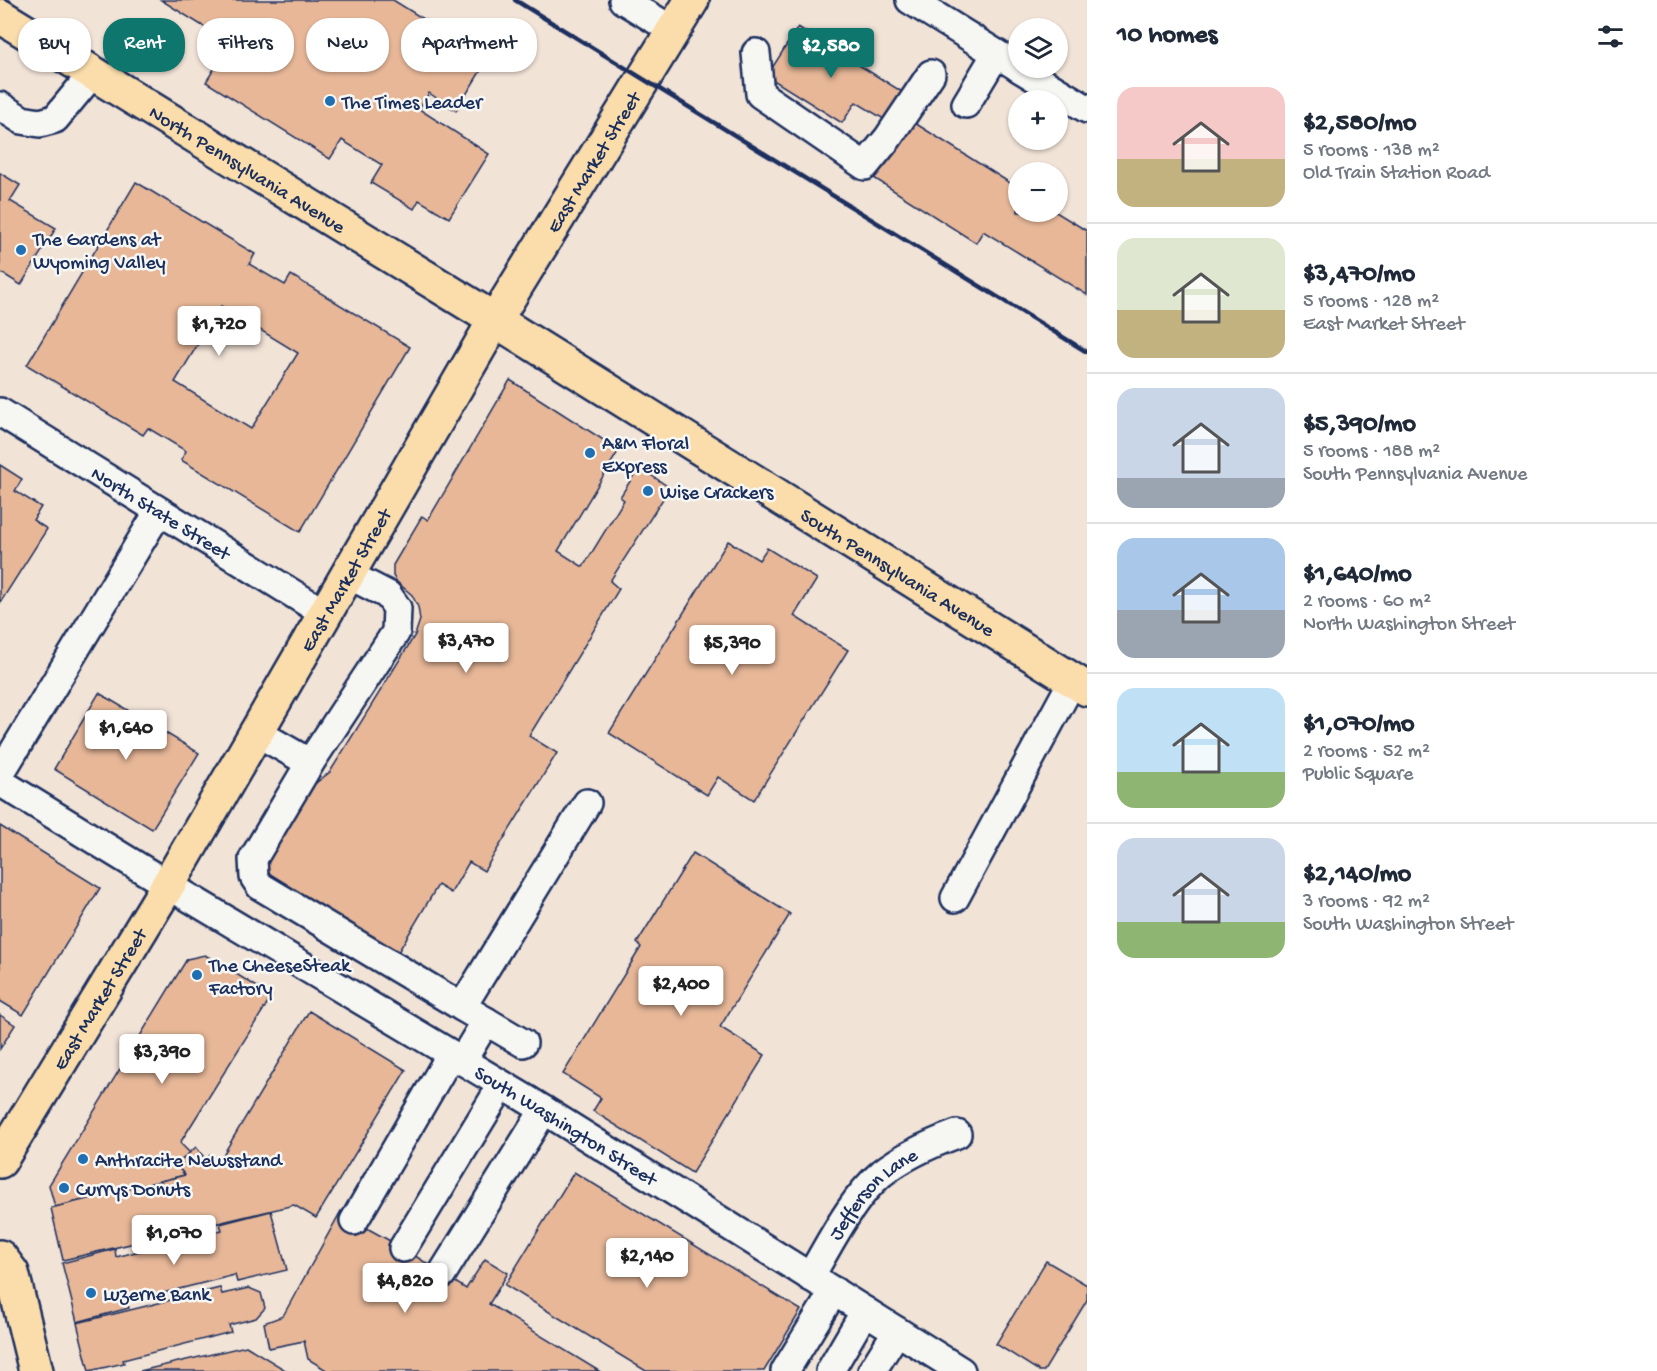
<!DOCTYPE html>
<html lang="en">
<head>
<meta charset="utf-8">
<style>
	:root { --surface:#fff; --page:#f6f6f7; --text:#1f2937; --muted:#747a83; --line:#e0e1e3; --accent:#0f766e }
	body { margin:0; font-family:"Gochi Hand",sans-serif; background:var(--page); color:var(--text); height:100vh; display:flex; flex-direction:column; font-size:22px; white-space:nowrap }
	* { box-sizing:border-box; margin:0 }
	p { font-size:20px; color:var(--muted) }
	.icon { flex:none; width:33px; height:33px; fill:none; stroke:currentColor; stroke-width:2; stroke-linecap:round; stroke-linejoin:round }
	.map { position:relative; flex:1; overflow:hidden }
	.details { display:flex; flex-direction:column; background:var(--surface); width:570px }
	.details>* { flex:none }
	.guide { position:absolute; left:18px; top:18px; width:570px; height:54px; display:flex; gap:12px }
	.controls { position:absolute; left:1008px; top:18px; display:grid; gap:12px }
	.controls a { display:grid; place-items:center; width:60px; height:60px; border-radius:50%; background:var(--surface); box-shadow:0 2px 4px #0004; font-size:30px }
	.price { position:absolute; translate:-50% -51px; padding:0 14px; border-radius:6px; background:#fff; color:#222; font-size:20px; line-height:39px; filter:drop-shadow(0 2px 3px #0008) }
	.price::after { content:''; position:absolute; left:50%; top:36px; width:18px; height:14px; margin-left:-9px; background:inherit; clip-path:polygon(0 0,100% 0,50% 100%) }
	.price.on { background:var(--accent); color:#fff }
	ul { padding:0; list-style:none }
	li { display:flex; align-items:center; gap:18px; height:150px; padding:0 30px }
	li+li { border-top:2px solid var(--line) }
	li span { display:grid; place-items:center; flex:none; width:168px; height:120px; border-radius:18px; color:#555 }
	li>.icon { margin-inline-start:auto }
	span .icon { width:72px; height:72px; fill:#fffc; stroke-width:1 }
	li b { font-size:26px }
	h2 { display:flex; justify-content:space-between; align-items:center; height:72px; padding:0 30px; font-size:26px }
	.pill { padding:0 21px; border-radius:24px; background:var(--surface); box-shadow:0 2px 4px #0004; font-size:21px; line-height:54px }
	.pill.on { background:var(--accent); color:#fff }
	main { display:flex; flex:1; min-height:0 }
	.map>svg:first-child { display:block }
	.building { fill:#e7b798; stroke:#1b2f5e; stroke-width:1.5; fill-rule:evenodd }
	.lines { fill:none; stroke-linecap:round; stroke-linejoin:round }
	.minor-casing { stroke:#1b2f5e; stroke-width:32 }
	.major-casing { stroke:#1b2f5e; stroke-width:38 }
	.minor { stroke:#f6f6f2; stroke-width:27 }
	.major { stroke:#fbddab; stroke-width:33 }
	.rail { stroke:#1b2f5e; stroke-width:4.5 }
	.poi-dot { fill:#1f6fb2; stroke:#f6f6f2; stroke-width:2 }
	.labels { text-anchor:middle; stroke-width:5; stroke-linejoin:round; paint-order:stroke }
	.poi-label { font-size:20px; fill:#1b2f5e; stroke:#f6f6f2; text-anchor:start }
	.street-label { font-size:20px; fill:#1b2f5e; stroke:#f6f6f2 }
</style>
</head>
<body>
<main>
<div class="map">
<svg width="1087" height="1371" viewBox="0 0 1087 1371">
	<rect width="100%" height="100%" fill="#f2e3d7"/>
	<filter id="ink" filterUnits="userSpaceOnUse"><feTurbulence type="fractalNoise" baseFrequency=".0167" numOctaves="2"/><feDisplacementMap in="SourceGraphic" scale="12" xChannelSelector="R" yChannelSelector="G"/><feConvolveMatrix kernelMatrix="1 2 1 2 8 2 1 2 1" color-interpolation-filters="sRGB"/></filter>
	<g filter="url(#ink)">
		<g class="building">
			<polygon points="161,0 393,0 488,59 456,111 429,93 419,109 489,154 449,218 419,200 414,209 371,183 382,165 342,140 330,159 206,82 230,43"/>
			<polygon points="798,27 904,93 887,121 856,102 842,123 767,76"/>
			<polygon points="910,120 1018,188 1018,212 1056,212 1087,231 1087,295 983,231 976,243 874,178"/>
			<polygon points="0,173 20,185 10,201 56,228 21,285 0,272"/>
			<path d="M136,182L255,254L249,264L285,285L291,275L410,347L300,532L181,460L186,451L148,428L143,435L27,365ZM221,306L298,353L251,429L175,382Z"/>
			<polygon points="510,380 619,450 558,551 583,567 624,500 620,497 639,467 670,488 610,581 619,589 529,736 557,753 484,871 469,862 451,893 438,885 397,954 259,867 303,793 330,772 415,635 420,620 418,607 412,595 397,582 393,576 393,565 422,516 428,520"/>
			<polygon points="0,465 22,479 15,491 41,507 33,520 47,529 0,603"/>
			<polygon points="728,541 759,560 767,548 817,579 794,616 848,650 754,800 718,777 707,795 609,733"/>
			<polygon points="99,693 199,753 152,829 54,769"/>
			<polygon points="0,826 100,888 23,1015 0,1001"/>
			<polygon points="693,853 790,914 720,1027 765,1055 692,1173 593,1111 601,1098 563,1074 641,947 637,943"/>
			<polygon points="205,955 272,996 180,1143 190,1153 176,1165 185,1175 55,1207 49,1185 187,959"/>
			<polygon points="309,1011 406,1070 316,1218 294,1205 63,1260 51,1208 185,1175 176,1165 196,1147 206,1160 210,1155 218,1161 220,1160"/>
			<polygon points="0,1015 15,1025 0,1049"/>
			<polygon points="574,1172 801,1310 764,1371 646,1371 505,1285"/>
			<polygon points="271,1211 287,1270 237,1282 235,1275 127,1302 129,1308 77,1322 62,1263 115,1249 116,1257 222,1230 220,1224"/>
			<polygon points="341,1211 354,1221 403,1248 466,1289 485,1259 508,1273 489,1304 599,1371 328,1371 308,1359 304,1341 269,1348 264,1323 283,1316"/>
			<polygon points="1046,1261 1087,1285 1087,1300 1044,1371 1039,1371 996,1344"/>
			<polygon points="220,1288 222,1294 249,1288 261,1293 265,1308 256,1318 229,1325 231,1332 123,1360 124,1363 89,1371 77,1323"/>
			<polygon points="246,1346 287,1371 140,1371"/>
		</g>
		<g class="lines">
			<defs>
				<g id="minor">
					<polyline points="623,0 674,31"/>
					<polyline points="910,0 1018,67"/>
					<polyline points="756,53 760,94 865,166 888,138 931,74"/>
					<polyline points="1019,68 1087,109"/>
					<polyline points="966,104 996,54"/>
					<polyline points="0,106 22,120 40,123 55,119 93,73"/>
					<path id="s1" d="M0,412L324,613"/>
					<polyline points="347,574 388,595 397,608 396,632 310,763 253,859 254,877 260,886 462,1007"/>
					<polyline points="256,732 310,763"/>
					<polyline points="0,774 159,511"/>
					<path id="s2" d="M0,782L168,885L528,1100L961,1371"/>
					<polyline points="955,898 1073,680"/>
					<polyline points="523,1043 462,1007 587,803"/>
					<polyline points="462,1061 486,1021"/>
					<polyline points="354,1221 451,1054"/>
					<polyline points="403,1248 502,1085"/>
					<polyline points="442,1274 544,1110"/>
					<path id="s3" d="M810,1277C830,1243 852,1198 882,1173C905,1155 930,1144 957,1134"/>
					<polyline points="785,1371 834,1291"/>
					<polyline points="830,1371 865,1311"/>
					<polyline points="872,1371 897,1331"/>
				</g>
				<g id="major">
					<path id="s4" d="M0,16L495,320L1087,689"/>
					<path id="s5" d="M0,1161L168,885L495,320L692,0"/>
					<polyline points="0,1257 12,1273 36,1371"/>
				</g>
			</defs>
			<use href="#minor" class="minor-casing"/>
			<use href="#major" class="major-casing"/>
			<use href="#minor" class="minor"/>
			<use href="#major" class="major"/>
			<polyline class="rail" points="515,0 1087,352"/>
		</g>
	</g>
	<g class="poi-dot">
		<circle cx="330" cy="101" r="6"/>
		<circle cx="21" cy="250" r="6"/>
		<circle cx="590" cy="453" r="6"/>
		<circle cx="648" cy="491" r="6"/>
		<circle cx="197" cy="975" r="6"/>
		<circle cx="83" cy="1159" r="6"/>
		<circle cx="64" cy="1188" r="6"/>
		<circle cx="91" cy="1293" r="6"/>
	</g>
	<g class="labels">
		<g class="poi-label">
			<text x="342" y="108">The Times Leader</text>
			<text x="33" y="245">The Gardens at<tspan x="33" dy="23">Wyoming Valley</tspan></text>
			<text x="602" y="449">A&amp;M Floral<tspan x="602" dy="23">Express</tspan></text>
			<text x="660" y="498">Wise Crackers</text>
			<text x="209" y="971">The CheeseSteak<tspan x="209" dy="23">Factory</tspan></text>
			<text x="95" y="1166">Anthracite Newsstand</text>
			<text x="76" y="1195">Currys Donuts</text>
			<text x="103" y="1300">Luzerne Bank</text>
		</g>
		<g class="street-label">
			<text dy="7" stroke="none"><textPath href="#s5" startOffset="1162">East Market Street</textPath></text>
			<text dy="7" stroke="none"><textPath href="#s4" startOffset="291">North Pennsylvania Avenue</textPath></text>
			<text dy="7" stroke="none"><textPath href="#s1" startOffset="190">North State Street</textPath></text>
			<text dy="7" stroke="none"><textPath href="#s4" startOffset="1056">South Pennsylvania Avenue</textPath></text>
			<text dy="7" stroke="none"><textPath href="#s5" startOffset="676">East Market Street</textPath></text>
			<text dy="7" stroke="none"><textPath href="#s5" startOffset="190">East Market Street</textPath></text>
			<text dy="7" stroke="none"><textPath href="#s2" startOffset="662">South Washington Street</textPath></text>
			<text dy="7" stroke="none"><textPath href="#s3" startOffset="106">Jefferson Lane</textPath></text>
		</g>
	</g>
</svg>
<div class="controls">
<a><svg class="icon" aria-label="layers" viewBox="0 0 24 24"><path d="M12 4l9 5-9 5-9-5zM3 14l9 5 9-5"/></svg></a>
<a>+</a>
<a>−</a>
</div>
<b class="price on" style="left:831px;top:79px">$2,580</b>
<b class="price" style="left:219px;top:357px">$1,720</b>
<b class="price" style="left:466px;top:674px">$3,470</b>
<b class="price" style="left:732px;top:676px">$5,390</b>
<b class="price" style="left:126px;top:761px">$1,640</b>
<b class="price" style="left:681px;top:1017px">$2,400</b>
<b class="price" style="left:162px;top:1085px">$3,390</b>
<b class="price" style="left:174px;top:1266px">$1,070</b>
<b class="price" style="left:647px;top:1289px">$2,140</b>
<b class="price" style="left:405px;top:1314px">$4,820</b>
<div class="guide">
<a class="pill">Buy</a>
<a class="pill on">Rent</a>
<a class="pill">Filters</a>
<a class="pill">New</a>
<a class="pill">Apartment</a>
</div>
</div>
<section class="details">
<h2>10 homes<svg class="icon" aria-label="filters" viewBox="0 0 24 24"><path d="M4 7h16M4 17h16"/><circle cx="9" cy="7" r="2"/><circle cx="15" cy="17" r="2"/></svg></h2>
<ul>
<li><span style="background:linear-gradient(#f6c9c9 60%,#c2b280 0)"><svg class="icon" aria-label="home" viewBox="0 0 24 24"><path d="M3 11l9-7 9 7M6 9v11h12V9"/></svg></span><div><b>$2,580/mo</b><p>5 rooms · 138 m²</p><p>Old Train Station Road</p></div></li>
<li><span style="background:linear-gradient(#dfe7d0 60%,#c2b280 0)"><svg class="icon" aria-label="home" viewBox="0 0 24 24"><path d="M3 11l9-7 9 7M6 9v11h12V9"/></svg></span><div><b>$3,470/mo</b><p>5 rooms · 128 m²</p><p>East Market Street</p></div></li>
<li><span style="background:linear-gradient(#c9d6e8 75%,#9aa5b1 0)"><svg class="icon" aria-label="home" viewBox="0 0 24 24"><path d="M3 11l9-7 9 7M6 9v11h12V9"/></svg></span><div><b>$5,390/mo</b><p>5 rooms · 188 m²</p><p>South Pennsylvania Avenue</p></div></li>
<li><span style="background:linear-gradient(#a9c7e8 60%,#9aa5b1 0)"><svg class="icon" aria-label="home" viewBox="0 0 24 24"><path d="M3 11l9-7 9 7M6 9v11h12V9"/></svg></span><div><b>$1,640/mo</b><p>2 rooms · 60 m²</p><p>North Washington Street</p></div></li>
<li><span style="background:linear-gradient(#bfe0f5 70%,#8fb573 0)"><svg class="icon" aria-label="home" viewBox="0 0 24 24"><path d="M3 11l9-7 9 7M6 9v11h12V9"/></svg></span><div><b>$1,070/mo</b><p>2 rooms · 52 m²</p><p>Public Square</p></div></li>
<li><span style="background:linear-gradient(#c9d6e8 70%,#8fb573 0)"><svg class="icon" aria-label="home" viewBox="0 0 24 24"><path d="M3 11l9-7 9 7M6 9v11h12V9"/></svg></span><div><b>$2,140/mo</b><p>3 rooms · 92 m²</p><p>South Washington Street</p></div></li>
</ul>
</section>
</main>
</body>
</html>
